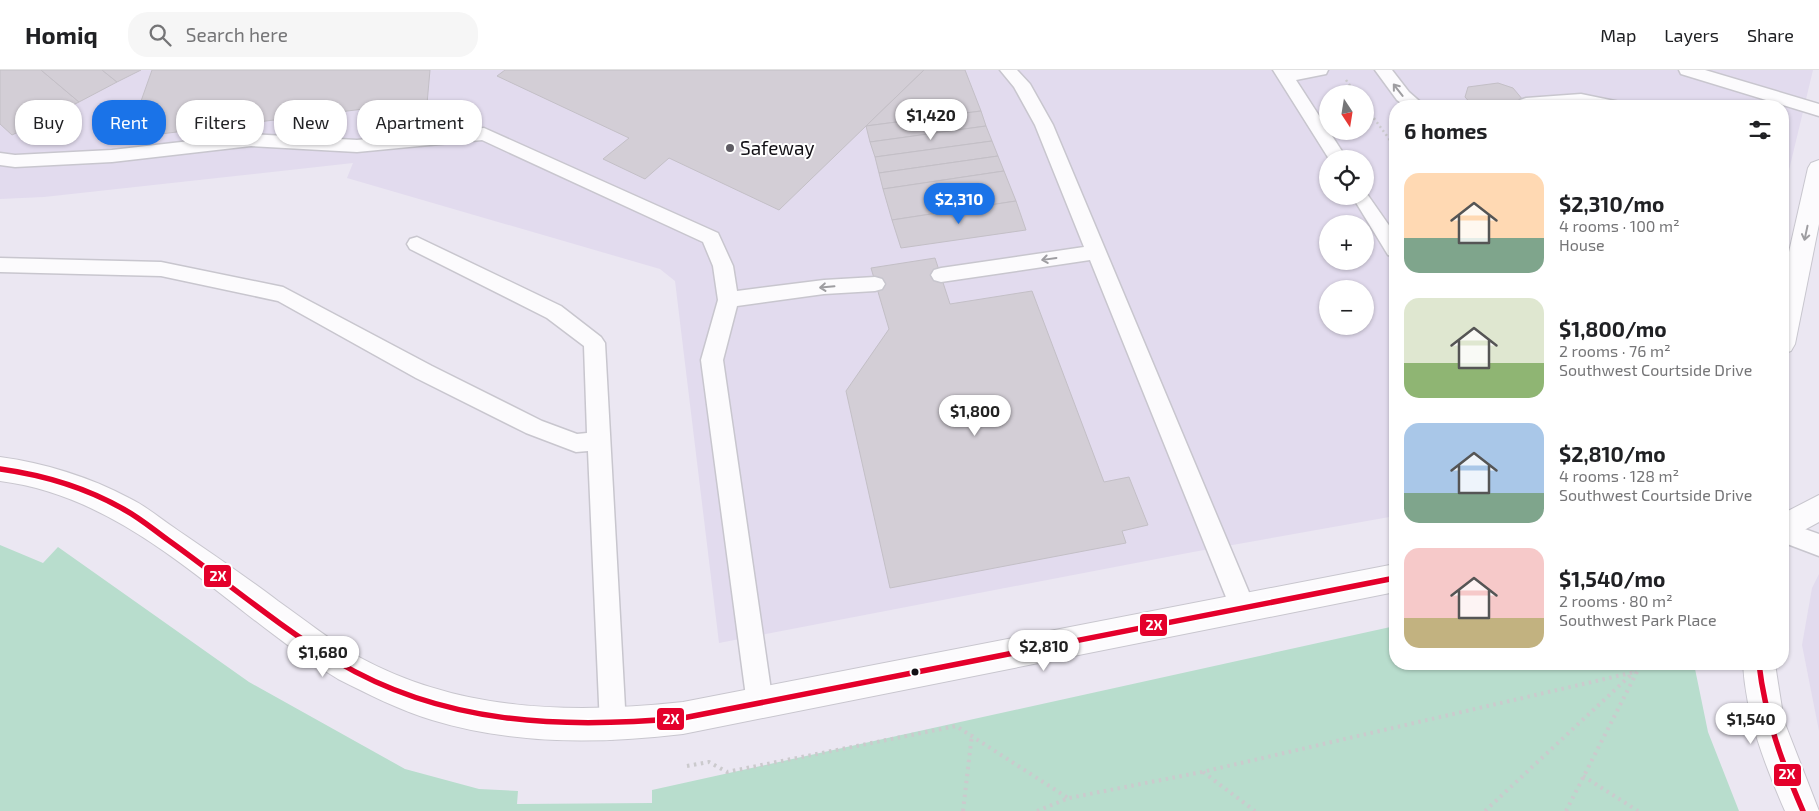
<!DOCTYPE html>
<html lang="en">
<head>
<meta charset="utf-8">
<style>
	:root { --surface:#fff; --page:#f6f6f6; --text:#202124; --muted:#757577; --line:#e0e0e0; --accent:#1a73e8 }
	body { margin:0; font-family:"Exo 2",sans-serif; background:var(--page); color:var(--text); height:100vh; display:flex; flex-direction:column; font-size:19px; white-space:nowrap }
	* { box-sizing:border-box; margin:0 }
	p { font-size:16px; color:var(--muted) }
	.icon { flex:none; width:28px; height:28px; fill:none; stroke:currentColor; stroke-width:2; stroke-linecap:round; stroke-linejoin:round }
	.map { position:relative; flex:1; overflow:hidden }
	.details { position:absolute; left:1389px; top:30px; width:400px; height:570px; display:flex; flex-direction:column; background:var(--surface); border-radius:20px; box-shadow:0 1px 4px #0004 }
	.details>* { flex:none }
	.hud { position:absolute; left:15px; top:30px; width:475px; height:45px; display:flex; gap:10px }
	.needle { width:32px; rotate:168deg }
	.fabs { position:absolute; left:1319px; top:15px; display:grid; gap:10px }
	.fabs a { display:grid; place-items:center; width:55px; height:55px; border-radius:50%; background:var(--surface); box-shadow:0 1px 4px #0004; font-size:25px }
	.price { position:absolute; translate:-50% -42px; padding:0 11px; border-radius:18px; background:#fff; color:#222; font-size:16px; line-height:32px; filter:drop-shadow(0 1px 2px #0008) }
	.price::after { content:''; position:absolute; left:50%; top:30px; width:15px; height:11px; margin-left:-8px; background:inherit; clip-path:polygon(0 0,100% 0,50% 100%) }
	.price.on { background:var(--accent); color:#fff }
	ul { padding:0; list-style:none }
	li { display:flex; align-items:center; gap:15px; height:125px; padding:0 15px }
	li span { display:grid; place-items:center; flex:none; width:140px; height:100px; border-radius:15px; color:#555 }
	li>.icon { margin-inline-start:auto }
	span .icon { width:60px; height:60px; fill:#fffc; stroke-width:1 }
	li b { font-size:21px }
	h2 { display:flex; justify-content:space-between; align-items:center; height:60px; padding:0 15px; font-size:21px }
	.chip { padding:0 18px; border-radius:20px; background:var(--surface); box-shadow:0 1px 4px #0004; font-size:18px; line-height:45px }
	.chip.on { background:var(--accent); color:#fff }
	header { display:flex; align-items:center; gap:30px; box-sizing:border-box; height:70px; padding:0 25px; background:var(--surface); border-bottom:1px solid var(--line) }
	header strong { font-size:24px }
	nav { display:flex; gap:28px; margin-inline-start:auto; font-size:18px }
	.search { width:350px; height:45px; background:var(--page); display:flex; align-items:center; gap:12px; box-sizing:border-box; padding:0 18px; border-radius:20px; color:var(--muted); font-size:19px }
	.map>svg:first-child { display:block }
	.built { fill:#e2dbee; fill-rule:evenodd }
	.green { fill:#b8ddcd }
	.building { fill:#d3ced6; stroke:#c3bfc6 }
	.lines { fill:none; stroke-linecap:round; stroke-linejoin:round }
	.service-casing { stroke:#c8c6ce; stroke-width:3 }
	.tertiary-casing { stroke:#c8c6ce; stroke-width:2 }
	.path-far1 { stroke:#cbcacd; stroke-width:2.5; stroke-dasharray:2 3; stroke-linecap:butt }
	.path { stroke:#cbcacd; stroke-width:4; stroke-dasharray:2.5 4.5; stroke-linecap:butt }
	.service { fill:#fcfbfd; fill-rule:evenodd }
	.tertiary { fill:#fcfbfd; fill-rule:evenodd }
	.bus-1-casing { stroke:#fff; stroke-width:9 }
	.bus-1 { stroke:#e4002b; stroke-width:5.5 }
	.oneway { stroke:#9e9da1 }
	.poi-dot { fill:#5e5b63; stroke:#fff; stroke-width:2 }
	.bus-dot { fill:#121016; stroke:#fff; stroke-width:2 }
	.labels { text-anchor:middle; stroke-width:4; stroke-linejoin:round; paint-order:stroke }
	.poi-label { font-size:19px; fill:#121016; stroke:#fff; text-anchor:start }
	.line-badge { stroke:#fff; stroke-width:2 }
	.badge-label { font-size:14px; text-anchor:middle; font-weight:bold; fill:#fff }
</style>
</head>
<body>
<header>
<strong>Homiq</strong>
<div class="search"><svg class="icon" aria-label="search" viewBox="0 0 24 24"><circle cx="10" cy="10" r="6"/><path d="M15 15l6 6"/></svg>Search here</div>
<nav><a>Map</a><a>Layers</a><a>Share</a></nav>
</header>
<div class="map">
<svg width="1819" height="741" viewBox="0 0 1819 741">
	<rect width="100%" height="100%" fill="#ebe7f2"/>
	<g class="built">
		<path d="M0,0H1813L1783,125L1782,36H1395V446L1193,482L719,573L675,211L660,199L347,108L353,93L44,127L0,129ZM1328,24H1365V61H1328ZM1328,89H1365V126H1328ZM1328,154H1365V191H1328ZM1328,219H1365V256H1328Z"/>
		<polygon points="1819,504 1819,661 1802,575 1812,518"/>
	</g>
	<polygon class="green" points="0,475 43,493 58,477 249,612 405,699 479,719 518,721 517,734 652,733 652,720 1395,556 1395,594 1694,594 1708,662 1739,741 0,741"/>
	<g class="building">
		<polygon points="0,0 41,0 79,32 12,65 0,54"/>
		<polygon points="41,0 102,0 117,12 79,32"/>
		<polygon points="102,0 141,0 117,12"/>
		<polygon points="152,0 430,0 426,45 394,49 396,35 128,68"/>
		<polygon points="505,0 924,0 779,140 669,88 645,109 603,89 629,68 497,6"/>
		<polygon points="924,0 965,0 981,41 866,56"/>
		<polygon points="1498,13 1513,18 1528,36 1473,36 1465,27 1468,17"/>
		<polygon points="981,41 986,56 870,72 866,56"/>
		<polygon points="986,56 992,71 875,87 870,72"/>
		<polygon points="992,71 998,86 879,103 875,87"/>
		<polygon points="998,86 1004,101 883,119 879,103"/>
		<polygon points="1004,101 1016,131 892,150 883,119"/>
		<polygon points="1016,131 1026,160 901,178 892,150"/>
		<polygon points="935,188 950,234 1032,221 1104,412 1129,407 1148,455 1122,461 1126,473 890,518 846,321 889,259 871,198"/>
	</g>
	<g class="lines">
		<defs>
			<g id="service">
				<polygon points="1000,0 1017,0 1030,14 1053,55 1256,539 1252,547 1243,551 1234,547 1090,190 941,212 934,210 931,205 934,200 941,198 1084,177 1035,55 1014,17"/>
				<polygon points="1273,0 1328,0 1326,4 1296,10 1347,89 1329,89"/>
				<polygon points="1375,0 1392,0 1409,22 1425,36 1405,36 1397,30"/>
				<polygon points="1679,0 1705,0 1819,34 1819,46 1681,4"/>
				<polygon points="1581,24 1620,32 1623,36 1519,36 1517,34 1520,30 1526,28"/>
				<polygon points="484,58 718,163 733,196 737,221 824,210 875,207 882,209 885,214 882,219 875,221 824,224 737,236 723,290 773,634 769,643 760,647 751,643 747,634 701,290 718,230 713,196 703,172 482,70 357,82 251,76 112,92 15,97 0,95 0,83 15,85 112,80 251,64 357,70"/>
				<polygon points="1365,121 1395,164 1395,187 1388,185 1352,126 1365,126"/>
				<polygon points="417,167 561,236 601,267 605,273 626,656 622,665 613,669 604,665 600,656 588,381 576,382 526,363 416,308 278,231 161,206 0,202 0,188 161,192 283,217 432,296 542,351 577,364 587,363 584,276 547,248 410,179 407,174 410,169"/>
				<polygon points="1782,451 1819,464 1819,486 1782,472"/>
			</g>
			<g id="tertiary">
				<polygon points="1819,90 1819,154 1795,274 1791,281 1782,284 1782,213 1808,98 1811,93"/>
				<path d="M0,387C44,393 90,407 129,428C146,436 161,449 176,459C211,483 245,506 278,531C305,550 331,571 359,587C460,642 572,644 683,632L1395,494V522L683,664C598,674 515,675 432,650C399,640 368,624 338,609C227,542 135,428 0,411Z"/>
				<polygon points="1819,425 1819,452 1782,472 1782,444"/>
				<path d="M1743,594H1775L1784,651L1819,741H1785C1764,693 1746,646 1743,594Z"/>
			</g>
		</defs>
		<use href="#service" class="service-casing"/>
		<use href="#tertiary" class="tertiary-casing"/>
		<g class="path-far1">
			<polyline points="1346,10 1356,24"/>
			<polyline points="1365,36 1395,77"/>
		</g>
		<g class="path">
			<polyline points="687,696 709,692 727,702 956,656 1068,728"/>
			<polyline points="1203,702 1255,741"/>
			<polyline points="1583,706 1638,741"/>
			<polyline points="963,741 972,664"/>
			<polyline points="1037,741 1069,728 1202,702 1635,602"/>
			<polyline points="1485,741 1634,602"/>
			<polyline points="1566,741 1641,594"/>
		</g>
		<use href="#service" class="service"/>
		<use href="#tertiary" class="tertiary"/>
		<defs>
			<g id="bus-1">
				<path d="M0,399C43,405 87,418 125,440C140,448 154,460 168,470C224,510 277,555 336,591C443,655 562,659 683,648L1395,508"/>
				<path d="M1759,594C1765,646 1782,693 1803,741"/>
			</g>
		</defs>
		<use href="#bus-1" class="bus-1-casing"/>
		<use href="#bus-1" class="bus-1"/>
	</g>
	<defs><path id="oneway-shaft" d="M-6 0H5M1.5-3L5.5 0L1.5 3" fill="none" stroke-width="1.6" stroke-linecap="round" stroke-linejoin="round" transform="scale(1.25)"/></defs>
	<g class="oneway">
		<use href="#oneway-shaft" transform="translate(1398 20) rotate(-128)"/>
		<use href="#oneway-shaft" transform="translate(1806 163) rotate(102)"/>
		<use href="#oneway-shaft" transform="translate(1049 189) rotate(172)"/>
		<use href="#oneway-shaft" transform="translate(827 217) rotate(175)"/>
	</g>
	<circle class="poi-dot" cx="730" cy="78" r="5"/>
	<circle class="bus-dot" cx="915" cy="602" r="4.5"/>
	<g class="labels">
		<g class="poi-label">
			<text x="740" y="85">Safeway</text>
		</g>
	</g>
	<g class="line-badge">
		<rect x="203" y="494" width="29" height="24" rx="5" fill="#e4002b"/>
		<rect x="1139" y="543" width="29" height="24" rx="5" fill="#e4002b"/>
		<rect x="656" y="637" width="29" height="24" rx="5" fill="#e4002b"/>
		<rect x="1773" y="693" width="29" height="24" rx="5" fill="#e4002b"/>
	</g>
	<g class="badge-label">
		<text x="218" y="511">2X</text>
		<text x="1154" y="560">2X</text>
		<text x="671" y="654">2X</text>
		<text x="1787" y="709">2X</text>
	</g>
</svg>
<div class="fabs">
<a><svg class="needle" viewBox="-14 -14 28 28"><path d="M0-13l5 13h-10z" fill="#e53935"/><path d="M0 13l5-13h-10z" fill="#757577"/></svg></a>
<a><svg class="icon" aria-label="locate" viewBox="0 0 24 24"><circle cx="12" cy="12" r="6"/><path d="M12 2v4M12 18v4M2 12h4M18 12h4"/></svg></a>
<a>+</a>
<a>−</a>
</div>
<b class="price" style="left:931px;top:71px">$1,420</b>
<b class="price on" style="left:959px;top:155px">$2,310</b>
<b class="price" style="left:975px;top:367px">$1,800</b>
<b class="price" style="left:1044px;top:602px">$2,810</b>
<b class="price" style="left:323px;top:608px">$1,680</b>
<b class="price" style="left:1751px;top:675px">$1,540</b>
<div class="hud">
<a class="chip">Buy</a>
<a class="chip on">Rent</a>
<a class="chip">Filters</a>
<a class="chip">New</a>
<a class="chip">Apartment</a>
</div>
<section class="details">
<h2>6 homes<svg class="icon" aria-label="filters" viewBox="0 0 24 24"><path d="M4 7h16M4 17h16"/><circle cx="9" cy="7" r="2"/><circle cx="15" cy="17" r="2"/></svg></h2>
<ul>
<li><span style="background:linear-gradient(#ffd9b3 65%,#7fa58c 0)"><svg class="icon" aria-label="home" viewBox="0 0 24 24"><path d="M3 11l9-7 9 7M6 9v11h12V9"/></svg></span><div><b>$2,310/mo</b><p>4 rooms · 100 m²</p><p>House</p></div></li>
<li><span style="background:linear-gradient(#dfe7d0 65%,#8fb573 0)"><svg class="icon" aria-label="home" viewBox="0 0 24 24"><path d="M3 11l9-7 9 7M6 9v11h12V9"/></svg></span><div><b>$1,800/mo</b><p>2 rooms · 76 m²</p><p>Southwest Courtside Drive</p></div></li>
<li><span style="background:linear-gradient(#a9c7e8 70%,#7fa58c 0)"><svg class="icon" aria-label="home" viewBox="0 0 24 24"><path d="M3 11l9-7 9 7M6 9v11h12V9"/></svg></span><div><b>$2,810/mo</b><p>4 rooms · 128 m²</p><p>Southwest Courtside Drive</p></div></li>
<li><span style="background:linear-gradient(#f6c9c9 70%,#c2b280 0)"><svg class="icon" aria-label="home" viewBox="0 0 24 24"><path d="M3 11l9-7 9 7M6 9v11h12V9"/></svg></span><div><b>$1,540/mo</b><p>2 rooms · 80 m²</p><p>Southwest Park Place</p></div></li>
</ul>
</section>
</div>
</body>
</html>
